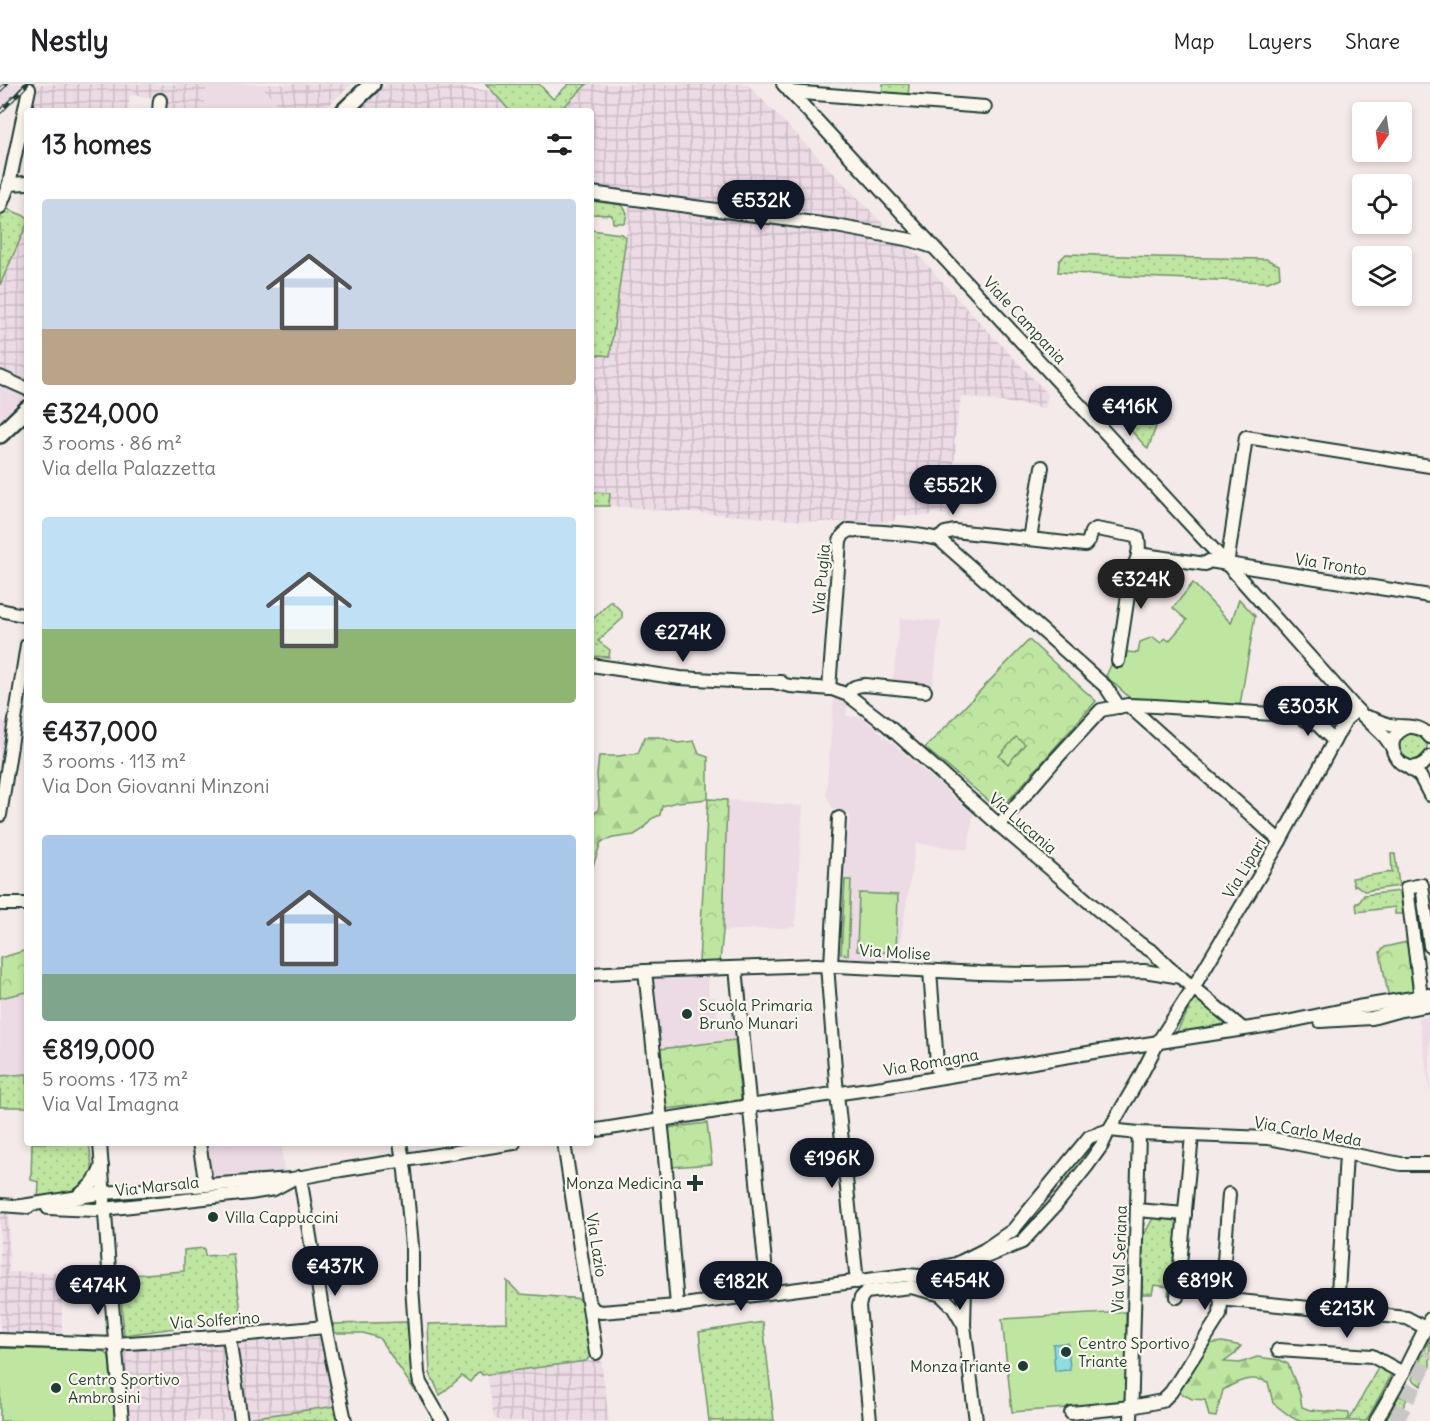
<!DOCTYPE html>
<html lang="en">
<head>
<meta charset="utf-8">
<style>
	:root { --surface:#fff; --page:#f6f6f6; --text:#202124; --muted:#757577; --line:#e0e0e0; --accent:#111827 }
	body { margin:0; font-family:Delius,sans-serif; background:var(--page); color:var(--text); height:100vh; display:flex; flex-direction:column; font-size:22px; white-space:nowrap }
	* { box-sizing:border-box; margin:0 }
	p { font-size:20px; color:var(--muted) }
	.icon { flex:none; width:33px; height:33px; fill:none; stroke:currentColor; stroke-width:2; stroke-linecap:round; stroke-linejoin:round }
	.map { position:relative; flex:1; overflow:hidden }
	.sheet { position:absolute; left:24px; top:24px; width:570px; height:1038px; display:flex; flex-direction:column; background:var(--surface); border-radius:6px; box-shadow:0 3px 9px #0003 }
	.sheet>* { flex:none }
	.needle { width:39px; rotate:193deg }
	.buttons { position:absolute; left:1352px; top:18px; display:grid; gap:12px }
	.buttons a { display:grid; place-items:center; width:60px; height:60px; border-radius:6px; background:var(--surface); box-shadow:0 3px 9px #0003; font-size:30px }
	.price { position:absolute; translate:-50% -51px; padding:0 14px; border-radius:21px; background:var(--accent); color:#fff; font-size:20px; line-height:39px; filter:drop-shadow(0 2px 3px #0008) }
	.price::after { content:''; position:absolute; left:50%; top:36px; width:18px; height:14px; margin-left:-9px; background:inherit; clip-path:polygon(0 0,100% 0,50% 100%) }
	.price.selected { background:#222; color:#fff }
	ul { padding:0; list-style:none }
	li { display:grid; align-content:center; gap:12px; height:318px; padding:0 18px }
	li span { display:grid; place-items:center; height:186px; border-radius:6px; color:#555 }
	li>.icon { margin-inline-start:auto }
	span .icon { width:108px; height:108px; fill:#fffc; stroke-width:1 }
	li b { font-size:26px }
	h2 { display:flex; justify-content:space-between; align-items:center; height:72px; padding:0 18px; font-size:26px }
	header { display:flex; align-items:center; gap:36px; box-sizing:border-box; height:84px; padding:0 30px; background:var(--surface); border-bottom:2px solid var(--line) }
	header strong { font-size:28px }
	nav { display:flex; gap:33px; margin-inline-start:auto; font-size:21px }
	.map>svg:first-child { display:block }
	.built { fill:#ecdae5 }
	.industrial { fill:url(#industrial-grid) }
	.grass { fill:url(#grass-dots); stroke:#6f926a; stroke-width:1.5 }
	.forest { fill:url(#forest-firs); stroke:#6f926a; stroke-width:1.5 }
	.park { fill:url(#park-crowns); stroke:#6f926a; stroke-width:1.5 }
	.garden { fill:#bfe6a1; stroke:#6f926a; stroke-width:1.5 }
	.water { fill:url(#water-ripples); stroke:#609d9e; stroke-width:1.5 }
	.lines { fill:none; stroke-linecap:round; stroke-linejoin:round }
	.highway-tunnel { stroke:#c9c7c5; stroke-width:16; stroke-dasharray:16 8; stroke-linecap:butt }
	.minor-casing { stroke:#1f3d34; stroke-width:16 }
	.major-casing { stroke:#1f3d34; stroke-width:20 }
	.minor { stroke:#fbf7ec; stroke-width:12 }
	.major { stroke:#fbf7ec; stroke-width:15 }
	.rail-casing { stroke:#1f3d34; stroke-width:4.5 }
	.rail { stroke:#fbf7ec; stroke-width:2; stroke-dasharray:7; stroke-linecap:butt }
	.poi-dot { fill:#1f3d34; stroke:#fbf7ec; stroke-width:2 }
	.labels { text-anchor:middle; stroke-width:4.5; stroke-linejoin:round; paint-order:stroke }
	.street-label { font-size:16px; fill:#1f3d34; stroke:#fbf7ec }
	.poi-label { font-size:16px; fill:#1f3d34; stroke:#fbf7ec; text-anchor:start }
</style>
</head>
<body>
<header>
<strong>Nestly</strong>
<nav><a>Map</a><a>Layers</a><a>Share</a></nav>
</header>
<div class="map">
<svg width="1430" height="1337" viewBox="0 0 1430 1337">
	<defs>
		<pattern id="industrial-grid" width="8" height="8" patternUnits="userSpaceOnUse" patternTransform="scale(1.5)"><rect width="8" height="8" fill="#ecdae5"/><path d="M0 4h8M4 0v8" fill="none" stroke="#cabcc5"/></pattern>
		<pattern id="grass-dots" width="8" height="8" patternUnits="userSpaceOnUse" patternTransform="scale(1.5)"><rect width="8" height="8" fill="#bfe6a1"/><path d="M2 2h.1M6 6h.1" fill="none" stroke="#a4c68b" stroke-width="1.8" stroke-linecap="round"/></pattern>
		<pattern id="forest-firs" width="22" height="20" patternUnits="userSpaceOnUse" patternTransform="scale(1.5)"><rect width="22" height="20" fill="#bfe6a1"/><path d="M5 1l3.5 6h-7zM16 11l3.5 6h-7z" fill="#a4c68b"/></pattern>
		<pattern id="park-crowns" width="20" height="18" patternUnits="userSpaceOnUse" patternTransform="scale(1.5)"><rect width="20" height="18" fill="#bfe6a1"/><path d="M2 6a3 3 0 1 1 6 0M12 15a3 3 0 1 1 6 0" fill="none" stroke="#a4c68b"/></pattern>
		<pattern id="water-ripples" width="26" height="14" patternUnits="userSpaceOnUse" patternTransform="scale(1.5)"><rect width="26" height="14" fill="#8cdde4"/><path d="M2 4q2-2 4 0t4 0M15 11q2-2 4 0t4 0" fill="none" stroke="#78bfc4"/></pattern>
	</defs>
	<rect width="100%" height="100%" fill="#f4eae9"/>
	<filter id="ink" filterUnits="userSpaceOnUse"><feTurbulence type="fractalNoise" baseFrequency=".0167" numOctaves="2"/><feDisplacementMap in="SourceGraphic" scale="12" xChannelSelector="R" yChannelSelector="G"/><feConvolveMatrix kernelMatrix="1 2 1 2 8 2 1 2 1" color-interpolation-filters="sRGB"/></filter>
	<g filter="url(#ink)">
		<g class="built">
			<polygon points="0,0 31,0 0,31"/>
			<polygon points="207,0 264,0 263,2 284,27 204,27"/>
			<polygon points="0,297 27,310 27,313 0,339"/>
			<polygon points="900,534 941,537 933,600 893,597"/>
			<polygon points="834,614 847,617 846,632 862,633 973,730 968,766 916,759 897,878 838,876 843,787 850,730 839,729 839,726 833,725 826,711"/>
			<polygon points="0,635 7,640 0,687"/>
			<polygon points="727,716 803,722 795,843 723,847"/>
			<polygon points="707,891 709,913 716,913 718,935 733,934 735,956 660,965 653,894"/>
			<polygon points="27,908 27,990 0,992 0,914"/>
			<polygon points="1430,932 1430,1009 1419,934"/>
			<polygon points="207,1059 281,1059 284,1090 212,1093"/>
		</g>
		<g class="industrial">
			<polygon points="36,0 207,0 204,27 164,27 166,15 130,11 128,27 29,27"/>
			<polygon points="264,0 352,0 322,27 284,27 262,2"/>
			<polygon points="386,0 433,0 491,7 510,27 359,27 362,20"/>
			<polygon points="587,0 747,0 888,145 922,175 966,224 1048,310 1045,324 961,312 954,359 956,361 951,405 957,407 953,432 934,429 928,432 896,431 894,437 819,438 609,422 609,409 591,408 591,270 610,271 629,128 629,111 591,106 591,27 559,27"/>
			<polygon points="27,140 27,299 0,288 0,201"/>
			<polygon points="0,1129 9,1129 9,1188 62,1189 62,1251 0,1249"/>
			<polygon points="324,1253 332,1304 335,1321 337,1322 248,1334 238,1258"/>
			<polygon points="225,1258 234,1337 129,1337 124,1266"/>
			<polygon points="601,1275 609,1337 502,1337 494,1334 487,1290"/>
		</g>
		<g class="grass">
			<polygon points="486,0 539,0 553,15 569,0 587,0 559,27 510,27"/>
			<polygon points="883,0 909,0 908,13 882,11"/>
			<polygon points="591,117 622,121 627,129 625,139 613,139 612,131 591,130"/>
			<polygon points="5,124 27,133 27,140 0,201 0,135"/>
			<polygon points="591,146 621,150 626,153 610,272 591,270"/>
			<polygon points="1066,170 1155,173 1266,175 1279,181 1280,193 1268,198 1139,193 1058,188 1059,177"/>
			<polygon points="1123,325 1158,337 1148,365 1117,331"/>
			<polygon points="591,408 610,409 609,422 591,422"/>
			<polygon points="611,517 622,528 622,535 598,557 610,566 609,573 591,572 591,537"/>
			<circle cx="1413" cy="662" r="14"/>
			<polygon points="1391,770 1395,770 1399,802 1364,807 1356,801 1354,802 1352,794 1392,788"/>
			<polygon points="1400,807 1403,830 1395,830 1395,823 1357,828 1356,819 1359,819 1364,811"/>
			<polygon points="1197,911 1231,939 1176,949"/>
			<polygon points="27,990 27,1023 0,1023 0,992"/>
			<polygon points="32,1059 89,1059 93,1091 77,1105 38,1115 39,1098 31,1096"/>
			<polygon points="255,1102 111,1120 111,1112"/>
			<polygon points="1153,1134 1181,1136 1174,1211 1168,1211 1169,1203 1154,1201 1152,1210 1142,1210 1143,1153"/>
			<polygon points="204,1164 205,1172 233,1170 242,1235 124,1251 119,1192 184,1187 184,1166"/>
			<circle cx="950" cy="1197" r="11"/>
			<polygon points="507,1197 520,1210 584,1215 592,1270 586,1277 482,1291 480,1288 477,1289 470,1298 462,1292 440,1311 430,1289 428,1240 507,1238"/>
			<polygon points="407,1238 413,1304 379,1254 363,1249 335,1249 333,1240"/>
			<polygon points="763,1238 774,1337 709,1337 699,1248"/>
			<polygon points="1430,1254 1430,1283 1421,1302 1412,1295"/>
			<polygon points="1379,1282 1393,1288 1366,1337 1349,1337"/>
			<polygon points="1399,1312 1407,1315 1396,1337 1385,1337"/>
			<polygon points="337,1322 339,1337 248,1337 248,1334"/>
		</g>
		<g class="forest">
			<polygon points="645,653 659,653 678,659 694,657 699,670 708,673 708,715 677,718 662,722 660,731 651,735 642,746 634,751 613,754 601,758 591,788 591,731 598,727 599,721 597,691 599,672 619,672 638,669"/>
			<path d="M1222,1258L1241,1262L1235,1270L1224,1278L1240,1279L1257,1273L1280,1276L1288,1280L1300,1310L1302,1323L1310,1326L1349,1329V1334L1347,1337H1299L1290,1332L1273,1319L1268,1298C1251,1291 1238,1297 1223,1306L1216,1333L1209,1332L1205,1316L1192,1315L1179,1308L1209,1260Z"/>
		</g>
		<g class="park">
			<polygon points="1029,556 1096,617 1000,726 925,664"/>
			<polygon points="708,715 727,716 723,847 720,878 699,878"/>
			<polygon points="1407,858 1413,911 1389,915 1380,868 1385,863"/>
			<polygon points="27,866 27,908 0,914 0,874"/>
			<polygon points="735,956 741,1016 666,1025 660,965"/>
			<polygon points="707,1039 712,1080 671,1083 667,1044"/>
		</g>
		<g class="garden">
			<polygon points="1193,499 1231,539 1239,515 1255,532 1240,621 1130,614 1106,592 1111,581 1123,583 1127,568 1138,569 1140,558 1153,553 1161,559 1165,554 1169,557 1187,536 1173,524"/>
			<polygon points="1016,653 1025,660 1008,680 999,672"/>
			<polygon points="845,796 851,796 848,871 841,870"/>
			<polygon points="859,809 898,811 896,869 857,867"/>
			<polygon points="1126,1228 1127,1300 1123,1320 1012,1328 1002,1235"/>
			<polygon points="0,1264 104,1267 109,1272 115,1337 0,1337"/>
		</g>
		<polygon class="water" points="1068,1259 1070,1286 1055,1287 1053,1260"/>
		<g class="lines">
			<polyline class="highway-tunnel" points="1396,1337 1430,1269"/>
			<defs>
				<g id="minor">
					<polyline points="783,0 1237,491 1357,626 1385,653 1392,663"/>
					<polyline points="790,8 985,23"/>
					<polyline points="159,27 160,16"/>
					<polyline points="9,100 27,99"/>
					<polyline points="591,109 836,142 911,156 933,163"/>
					<polyline points="0,123 9,100 29,5"/>
					<polyline points="0,293 27,305"/>
					<path d="M939,455L945,449L954,447L1085,461L1089,456L1091,448L1096,445L1135,452L1138,454C1140,465 1138,476 1132,485L1118,577"/>
					<polyline points="1030,455 1042,383"/>
					<polyline points="1138,470 1205,480 1209,477 1430,512"/>
					<polyline points="1227,481 1246,353 1430,382"/>
					<polyline points="0,526 27,532"/>
					<polyline points="591,581 680,594 749,598 781,598"/>
					<polyline points="773,598 790,602 832,605 848,611 887,641 999,741 1097,825 1139,859 1153,868 1167,882 1243,945"/>
					<path d="M829,605L840,457L843,451L849,446C879,448 909,448 939,455L1106,603L1119,623"/>
					<path d="M848,611C852,602 856,602 865,601L925,607"/>
					<polyline points="1128,621 1280,757"/>
					<path d="M1367,633C1375,635 1382,639 1390,641C1405,644 1420,639 1430,653"/>
					<polyline points="1303,635 1318,641 1334,657"/>
					<path d="M1408,643C1372,656 1407,704 1430,673"/>
					<polyline points="1405,681 1420,692 1430,711"/>
					<polyline points="0,731 27,561"/>
					<polyline points="999,741 1055,676 1101,626 1128,621 1155,622 1346,635"/>
					<polyline points="0,820 27,820"/>
					<polyline points="827,881 837,1010 857,1198"/>
					<polyline points="831,881 839,734"/>
					<polyline points="736,884 768,1209"/>
					<polyline points="645,887 665,1073 677,1222"/>
					<polyline points="930,887 938,993"/>
					<polyline points="591,890 645,887 816,881 980,889 1029,890 1144,887 1181,893"/>
					<polyline points="1421,913 1407,804 1422,801 1430,862"/>
					<polyline points="1320,937 1372,934 1401,926 1430,921"/>
					<polyline points="591,1047 749,1022 883,1003 1094,968 1277,940 1358,923 1430,911"/>
					<polyline points="100,1059 109,1185 122,1337"/>
					<polyline points="199,1059 206,1101"/>
					<polyline points="400,1059 405,1087 412,1162 412,1202 418,1289 420,1299 442,1337"/>
					<polyline points="564,1059 596,1269"/>
					<polyline points="300,1093 324,1236 345,1337"/>
					<path d="M78,1112C90,1103 97,1096 102,1082"/>
					<polyline points="0,1121 28,1123"/>
					<polyline points="22,1122 104,1109 206,1101 292,1095 341,1086 514,1059"/>
					<polyline points="48,1124 95,1126 250,1109 274,1105 289,1097"/>
					<polyline points="1137,1126 1185,1130"/>
					<polyline points="1177,1213 1192,1051"/>
					<polyline points="1220,1215 1407,1234 1426,1244"/>
					<polyline points="589,1219 594,1226 601,1228 677,1222 768,1209 906,1191 934,1193"/>
					<polyline points="1337,1226 1346,1070"/>
					<polyline points="963,1240 953,1223 935,1205 933,1197 936,1188 943,1183 956,1180 984,1166 1013,1146 1089,1053 1109,1046 1139,1049 1268,1054 1401,1080 1430,1080"/>
					<polyline points="229,1252 241,1337"/>
					<polyline points="0,1256 115,1260 229,1252 325,1243"/>
					<polyline points="1278,1266 1372,1272 1403,1289"/>
					<polyline points="1071,1329 1131,1323 1162,1317 1171,1308 1220,1231 1229,1110"/>
					<polyline points="870,1337 859,1222 861,1214 866,1208 911,1203 938,1210"/>
					<polyline points="976,1337 964,1241 965,1203 968,1187 974,1180 981,1175 1022,1158 1055,1122 1087,1082 1102,1061 1109,1046 1141,991 1158,958 1193,904 1280,757 1346,635 1357,626"/>
					<polyline points="1131,1337 1139,1049"/>
					<polyline points="1376,1337 1403,1289 1430,1235"/>
				</g>
				<g id="major">
					<polyline points="344,27 372,0"/>
					<polyline points="0,351 27,325"/>
				</g>
			</defs>
			<use href="#minor" class="minor-casing"/>
			<use href="#major" class="major-casing"/>
			<use href="#minor" class="minor"/>
			<use href="#major" class="major"/>
			<defs>
				<g id="rail">
					<polyline points="0,6 6,0"/>
					<polyline points="0,28 27,0"/>
				</g>
			</defs>
			<use href="#rail" class="rail-casing"/>
			<use href="#rail" class="rail"/>
		</g>
	</g>
	<g class="poi-dot">
		<circle cx="687" cy="930" r="6"/>
		<path d="M692 1090h6v6h6v6h-6v6h-6v-6h-6v-6h6z"/>
		<circle cx="213" cy="1133" r="6"/>
		<circle cx="1066" cy="1268" r="6"/>
		<circle cx="1023" cy="1282" r="6"/>
		<circle cx="56" cy="1304" r="6"/>
	</g>
	<g class="labels">
		<g class="street-label">
			<text transform="translate(1025 236) rotate(47)" y="6">Viale Campania</text>
			<text transform="translate(1331 480) rotate(9)" y="6">Via Tronto</text>
			<text transform="translate(821 495) rotate(-85)" y="6">Via Puglia</text>
			<text transform="translate(1023 739) rotate(41)" y="6">Via Lucania</text>
			<text transform="translate(1244 784) rotate(-59)" y="6">Via Lipari</text>
			<text transform="translate(895 868) rotate(3)" y="6">Via Molise</text>
			<text transform="translate(931 978) rotate(-10)" y="6">Via Romagna</text>
			<text transform="translate(1308 1047) rotate(10)" y="6">Via Carlo Meda</text>
			<text transform="translate(157 1102) rotate(-6)" y="6">Via Marsala</text>
			<text transform="translate(597 1161) rotate(81)" y="6">Via Lazio</text>
			<text transform="translate(1119 1175) rotate(-88)" y="6">Via Val Seriana</text>
			<text transform="translate(215 1236) rotate(-4)" y="6">Via Solferino</text>
		</g>
		<g class="poi-label">
			<text x="699" y="927">Scuola Primaria<tspan x="699" dy="18">Bruno Munari</tspan></text>
			<text x="682" y="1105" text-anchor="end">Monza Medicina</text>
			<text x="225" y="1139">Villa Cappuccini</text>
			<text x="1078" y="1265">Centro Sportivo<tspan x="1078" dy="18">Triante</tspan></text>
			<text x="1011" y="1288" text-anchor="end">Monza Triante</text>
			<text x="68" y="1301">Centro Sportivo<tspan x="68" dy="18">Ambrosini</tspan></text>
		</g>
	</g>
</svg>
<div class="buttons">
<a><svg class="needle" viewBox="-14 -14 28 28"><path d="M0-13l5 13h-10z" fill="#e53935"/><path d="M0 13l5-13h-10z" fill="#757577"/></svg></a>
<a><svg class="icon" aria-label="locate" viewBox="0 0 24 24"><circle cx="12" cy="12" r="6"/><path d="M12 2v4M12 18v4M2 12h4M18 12h4"/></svg></a>
<a><svg class="icon" aria-label="layers" viewBox="0 0 24 24"><path d="M12 4l9 5-9 5-9-5zM3 14l9 5 9-5"/></svg></a>
</div>
<b class="price" style="left:761px;top:147px">€532K</b>
<b class="price" style="left:1130px;top:353px">€416K</b>
<b class="price" style="left:953px;top:432px">€552K</b>
<b class="price selected" style="left:1141px;top:526px">€324K</b>
<b class="price" style="left:683px;top:579px">€274K</b>
<b class="price" style="left:1308px;top:653px">€303K</b>
<b class="price" style="left:832px;top:1105px">€196K</b>
<b class="price" style="left:335px;top:1213px">€437K</b>
<b class="price" style="left:960px;top:1227px">€454K</b>
<b class="price" style="left:1205px;top:1227px">€819K</b>
<b class="price" style="left:741px;top:1228px">€182K</b>
<b class="price" style="left:98px;top:1232px">€474K</b>
<b class="price" style="left:1347px;top:1255px">€213K</b>
<section class="sheet">
<h2>13 homes<svg class="icon" aria-label="filters" viewBox="0 0 24 24"><path d="M4 7h16M4 17h16"/><circle cx="9" cy="7" r="2"/><circle cx="15" cy="17" r="2"/></svg></h2>
<ul>
<li><span style="background:linear-gradient(#c9d6e8 70%,#b9a48a 0)"><svg class="icon" aria-label="home" viewBox="0 0 24 24"><path d="M3 11l9-7 9 7M6 9v11h12V9"/></svg></span><div><b>€324,000</b><p>3 rooms · 86 m²</p><p>Via della Palazzetta</p></div></li>
<li><span style="background:linear-gradient(#bfe0f5 60%,#8fb573 0)"><svg class="icon" aria-label="home" viewBox="0 0 24 24"><path d="M3 11l9-7 9 7M6 9v11h12V9"/></svg></span><div><b>€437,000</b><p>3 rooms · 113 m²</p><p>Via Don Giovanni Minzoni</p></div></li>
<li><span style="background:linear-gradient(#a9c7e8 75%,#7fa58c 0)"><svg class="icon" aria-label="home" viewBox="0 0 24 24"><path d="M3 11l9-7 9 7M6 9v11h12V9"/></svg></span><div><b>€819,000</b><p>5 rooms · 173 m²</p><p>Via Val Imagna</p></div></li>
</ul>
</section>
</div>
</body>
</html>
